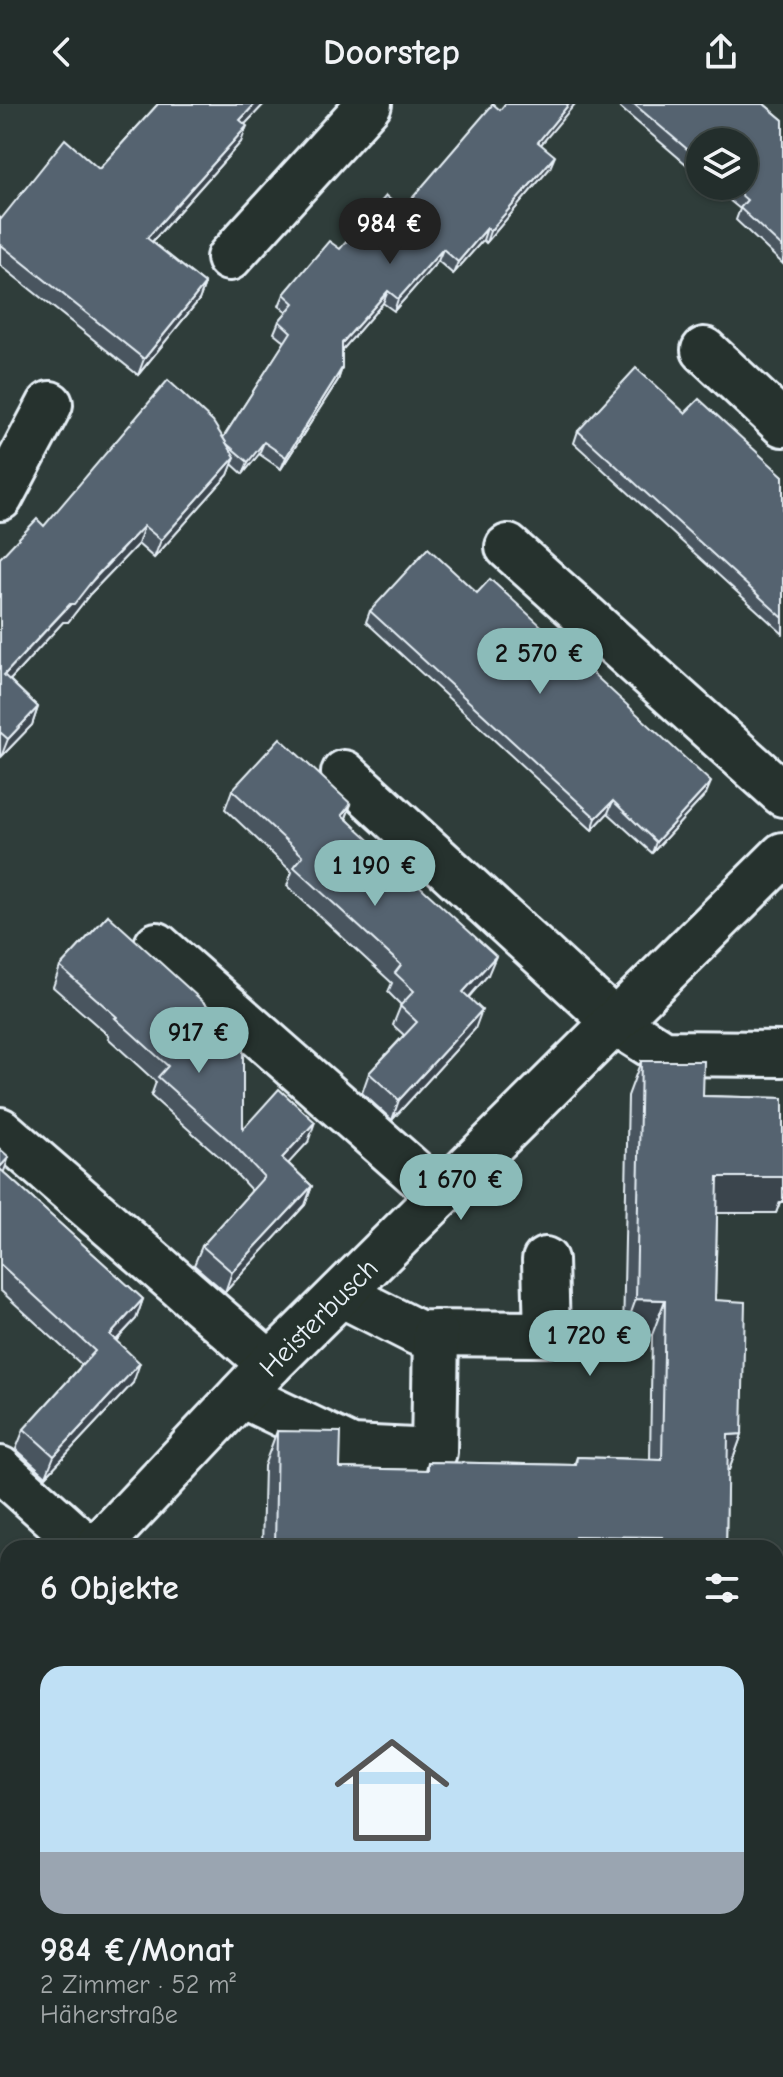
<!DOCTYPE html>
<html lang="de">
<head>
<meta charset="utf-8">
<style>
	:root { --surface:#232e2c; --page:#2b3634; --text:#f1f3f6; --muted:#a3a8a9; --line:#404a48; --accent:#8bbbb9 }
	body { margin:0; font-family:"Comic Neue",sans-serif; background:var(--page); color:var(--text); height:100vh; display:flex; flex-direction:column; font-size:30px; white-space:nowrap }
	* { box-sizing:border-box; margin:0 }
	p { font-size:26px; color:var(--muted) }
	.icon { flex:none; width:44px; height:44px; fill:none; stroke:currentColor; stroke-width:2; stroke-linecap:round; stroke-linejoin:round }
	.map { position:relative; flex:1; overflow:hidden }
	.drawer { position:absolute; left:0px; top:1436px; width:784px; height:538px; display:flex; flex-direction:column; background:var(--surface); border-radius:24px 24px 0 0; box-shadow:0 2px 6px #0004,0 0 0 2px var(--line) }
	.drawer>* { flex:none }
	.buttons { position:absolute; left:686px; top:24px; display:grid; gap:16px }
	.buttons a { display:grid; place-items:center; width:72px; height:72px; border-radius:50%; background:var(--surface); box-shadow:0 2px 6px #0004,0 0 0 2px var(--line); font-size:40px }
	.price { position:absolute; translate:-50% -68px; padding:0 18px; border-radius:28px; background:var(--accent); color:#111; font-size:26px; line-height:52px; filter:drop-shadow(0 2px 4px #0008) }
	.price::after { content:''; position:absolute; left:50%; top:48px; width:24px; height:18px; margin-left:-12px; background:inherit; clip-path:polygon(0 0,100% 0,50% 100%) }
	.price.selected { background:#222; color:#fff }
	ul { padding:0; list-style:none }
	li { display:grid; align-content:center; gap:16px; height:424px; padding:0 40px }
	li span { display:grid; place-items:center; height:248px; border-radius:24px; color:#555 }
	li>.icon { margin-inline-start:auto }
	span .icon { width:144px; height:144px; fill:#fffc; stroke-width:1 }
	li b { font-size:34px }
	h2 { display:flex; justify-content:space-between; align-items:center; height:96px; padding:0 40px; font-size:34px }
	header { display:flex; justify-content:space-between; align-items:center; height:104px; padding:0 40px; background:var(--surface); font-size:36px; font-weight:600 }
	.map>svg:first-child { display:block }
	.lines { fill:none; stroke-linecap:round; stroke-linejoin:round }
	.minor-casing { stroke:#e8f1f8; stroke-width:50 }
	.minor { stroke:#26332d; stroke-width:44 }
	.wall { fill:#48555f; stroke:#e8f1f8; stroke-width:2 }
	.shaded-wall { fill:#3b454e; stroke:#e8f1f8; stroke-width:2 }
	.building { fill:#54636f; stroke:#e8f1f8; stroke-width:2 }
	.labels { text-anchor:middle; stroke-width:6; stroke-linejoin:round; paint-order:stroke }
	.street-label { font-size:28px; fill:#e8f1f8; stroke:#26332d }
</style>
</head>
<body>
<header><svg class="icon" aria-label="back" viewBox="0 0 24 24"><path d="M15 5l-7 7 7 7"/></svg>Doorstep<svg class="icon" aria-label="share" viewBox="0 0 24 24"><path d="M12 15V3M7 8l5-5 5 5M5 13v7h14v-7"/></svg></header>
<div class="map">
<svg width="783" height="1973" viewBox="0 0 783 1973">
	<rect width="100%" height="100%" fill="#2f3d3a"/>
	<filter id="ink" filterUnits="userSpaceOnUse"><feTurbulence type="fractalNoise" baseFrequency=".0125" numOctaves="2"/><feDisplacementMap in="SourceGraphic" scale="16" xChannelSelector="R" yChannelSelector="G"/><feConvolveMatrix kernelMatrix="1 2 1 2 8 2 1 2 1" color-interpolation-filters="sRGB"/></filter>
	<g filter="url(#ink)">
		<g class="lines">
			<defs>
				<g id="minor">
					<polyline points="229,154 369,0"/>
					<polyline points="704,246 783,320"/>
					<polyline points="0,394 50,300"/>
					<polyline points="508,443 783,690"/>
					<polyline points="344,669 615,918 664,949 783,950"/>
					<polyline points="157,841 440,1091"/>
					<polyline points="0,1026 270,1260"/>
					<polyline points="341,1190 418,1229 547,1230 545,1156"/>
					<polyline points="241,1291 352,1344 434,1348 436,1229"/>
					<polyline points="0,1365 88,1444"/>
					<polyline points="97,1444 270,1260 783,751"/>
					<polyline points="0,1537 8,1529"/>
					<polyline points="0,1728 8,1738"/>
					<polyline points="205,1966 211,1973"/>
				</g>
			</defs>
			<use href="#minor" class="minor-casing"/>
			<use href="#minor" class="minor"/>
		</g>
		<g class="wall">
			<polygon points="158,0 264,0 245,20 241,38 152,138 205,180 199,196 138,271 0,161 0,114 1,115 99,65"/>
			<polygon points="616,0 764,0 783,16 783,160 736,116 740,105 712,82 744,82 700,38 700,72"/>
			<polygon points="541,40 550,64 486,139 483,136 453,170 438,157 394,207 383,199 342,246 342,264 338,276 281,365 259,350 243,370 232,360 228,371 154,454 138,440 90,490 68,518 63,518 10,576 38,603 32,621 1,653 0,652 0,454 44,422 223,334 285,238 274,229 279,217 287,208 279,202 284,190 340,145 402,106"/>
			<polygon points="685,309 783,372 783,530 574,339 578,327"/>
			<polygon points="477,489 706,690 652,749 608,709 592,726 366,518 370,507"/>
			<polygon points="232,686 351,700 346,714 488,871 468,893 475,925 392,1016 362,989 369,969 404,931 393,921 401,901 388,888 392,879 287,782 292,768 225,705"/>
			<polygon points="108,811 243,1025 308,1038 288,1059 312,1082 305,1101 225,1188 194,1161 202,1142 252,1087 224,1057 151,992 156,978 108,934 109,932 53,883 60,863"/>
			<polygon points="641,957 703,992 783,994 783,1098 780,1098 776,1109 717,1109 715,1196 742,1330 729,1366 727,1366 726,1444 262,1444 264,1362 277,1327 340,1364 426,1366 428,1358 574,1361 577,1353 650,1355 652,1231 623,1231 628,992"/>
			<polygon points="0,1045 3,1068 143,1195 136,1215 116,1237 133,1279 46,1372 16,1345 24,1325 82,1261 0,1186"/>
			<polygon points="354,1966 776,1966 783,1973 354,1973"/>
		</g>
		<g class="shaded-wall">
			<polygon points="255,0 264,0 234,32 240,16"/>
			<polygon points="569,0 575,0 533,50 538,38"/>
			<polygon points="247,22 241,38 141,150 147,134"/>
			<polygon points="555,52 550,64 486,139 490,127"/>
			<polygon points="487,124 483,136 453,170 458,158"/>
			<polygon points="443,145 438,157 394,207 398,195"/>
			<polygon points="205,180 199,196 138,271 144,255"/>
			<polygon points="388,187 383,199 338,251 342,239"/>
			<polygon points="342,264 338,276 281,365 286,353"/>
			<polygon points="264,338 259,350 243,370 248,358"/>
			<polygon points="235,353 228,371 154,454 161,436"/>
			<polygon points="144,422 138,440 90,490 68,518 63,518 0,587 4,571"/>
			<polygon points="38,603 32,621 1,653 8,635"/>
			<polygon points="711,678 706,690 652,749 656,738"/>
			<polygon points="613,697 608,709 592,726 596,714"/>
			<polygon points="351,700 344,719 342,711"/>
			<polygon points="496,852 488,871 456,908 463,888"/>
			<polygon points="482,906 475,925 392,1016 399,996"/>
			<polygon points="315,1018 308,1038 275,1074 282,1054"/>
			<polygon points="9,1053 2,1073 0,1075 0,1063"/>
			<polygon points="718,1073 783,1073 783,1098 780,1098 776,1109 705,1109"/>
			<polygon points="312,1082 305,1101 225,1188 232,1168"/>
			<polygon points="143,1195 136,1215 102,1251 110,1231"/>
			<polygon points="636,1195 665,1196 652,1231 623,1231"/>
			<polygon points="140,1259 133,1279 46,1372 54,1352"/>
			<polygon points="742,1330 729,1366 715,1366 728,1331"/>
			<polygon points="575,1432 663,1433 659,1444 425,1444 426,1441 535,1442"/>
			<polygon points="364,1966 503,1966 501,1973 362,1973"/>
		</g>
		<g class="building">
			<polygon points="158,0 255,0 240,16 247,22 147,134 205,180 144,255 0,140 0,114 1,115 65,35 99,65"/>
			<polygon points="493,0 500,6 505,0 569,0 538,38 555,52 490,127 487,124 458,158 443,145 398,195 388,187 342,239 342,264 286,353 264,338 248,358 227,340 223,334 291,228 279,217 294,199 284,190 329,137 340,145 386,92 402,106"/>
			<polygon points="634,0 764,0 783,16 783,144 740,104 747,96 731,82 744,82 744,38 700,38 700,56"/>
			<polygon points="636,264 685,309 699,295 783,372 783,514 578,327"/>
			<polygon points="168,276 213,318 235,353 161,436 144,422 96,472 74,500 70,500 4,571 38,603 8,635 0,628 0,454 37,415 44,422"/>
			<polygon points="428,444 477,489 490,475 711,678 656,738 613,697 596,714 370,507"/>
			<polygon points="280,634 351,700 342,711 496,852 463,888 482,906 399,996 369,969 417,918 400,902 414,887 395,869 401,861 294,763 303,752 232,686"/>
			<polygon points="108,811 243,934 243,1025 279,985 315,1018 282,1054 312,1082 232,1168 202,1142 264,1073 231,1038 158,973 168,962 115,914 117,913 60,863"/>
			<polygon points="641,957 704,957 703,992 783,994 783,1073 718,1073 715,1196 745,1198 742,1330 728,1331 726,1444 662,1444 663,1433 575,1432 575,1442 535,1442 535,1444 426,1441 426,1444 339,1443 339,1444 275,1444 277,1327 341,1328 340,1364 428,1366 428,1358 576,1361 577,1353 662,1356 665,1196 636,1195"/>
			<polygon points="0,1045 9,1053 0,1063"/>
			<polygon points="0,1065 143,1195 110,1231 140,1259 54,1352 24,1325 95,1247 0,1160"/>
			<polygon points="776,1720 783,1721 783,1973 642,1972 642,1973 504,1973 504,1966 776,1966"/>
			<polygon points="8,1934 8,1966 100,1966 107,1973 0,1973 0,1942"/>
		</g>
	</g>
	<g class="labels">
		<g class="street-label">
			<text transform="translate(318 1213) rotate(-45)" y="10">Heisterbusch</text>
		</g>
	</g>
</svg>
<div class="buttons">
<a><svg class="icon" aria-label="layers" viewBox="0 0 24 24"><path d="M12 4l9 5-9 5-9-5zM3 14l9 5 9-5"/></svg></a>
</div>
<b class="price selected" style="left:390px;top:162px">984 €</b>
<b class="price" style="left:540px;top:592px">2 570 €</b>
<b class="price" style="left:375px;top:804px">1 190 €</b>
<b class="price" style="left:199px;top:971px">917 €</b>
<b class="price" style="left:461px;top:1118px">1 670 €</b>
<b class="price" style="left:590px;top:1274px">1 720 €</b>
<section class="drawer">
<h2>6 Objekte<svg class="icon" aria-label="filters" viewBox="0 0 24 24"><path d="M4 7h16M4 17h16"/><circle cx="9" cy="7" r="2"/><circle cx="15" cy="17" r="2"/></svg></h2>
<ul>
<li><span style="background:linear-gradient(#bfe0f5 75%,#9aa5b1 0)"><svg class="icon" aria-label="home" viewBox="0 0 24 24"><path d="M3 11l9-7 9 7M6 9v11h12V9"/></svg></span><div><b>984 €/Monat</b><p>2 Zimmer · 52 m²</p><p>Häherstraße</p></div></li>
</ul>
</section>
</div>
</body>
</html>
